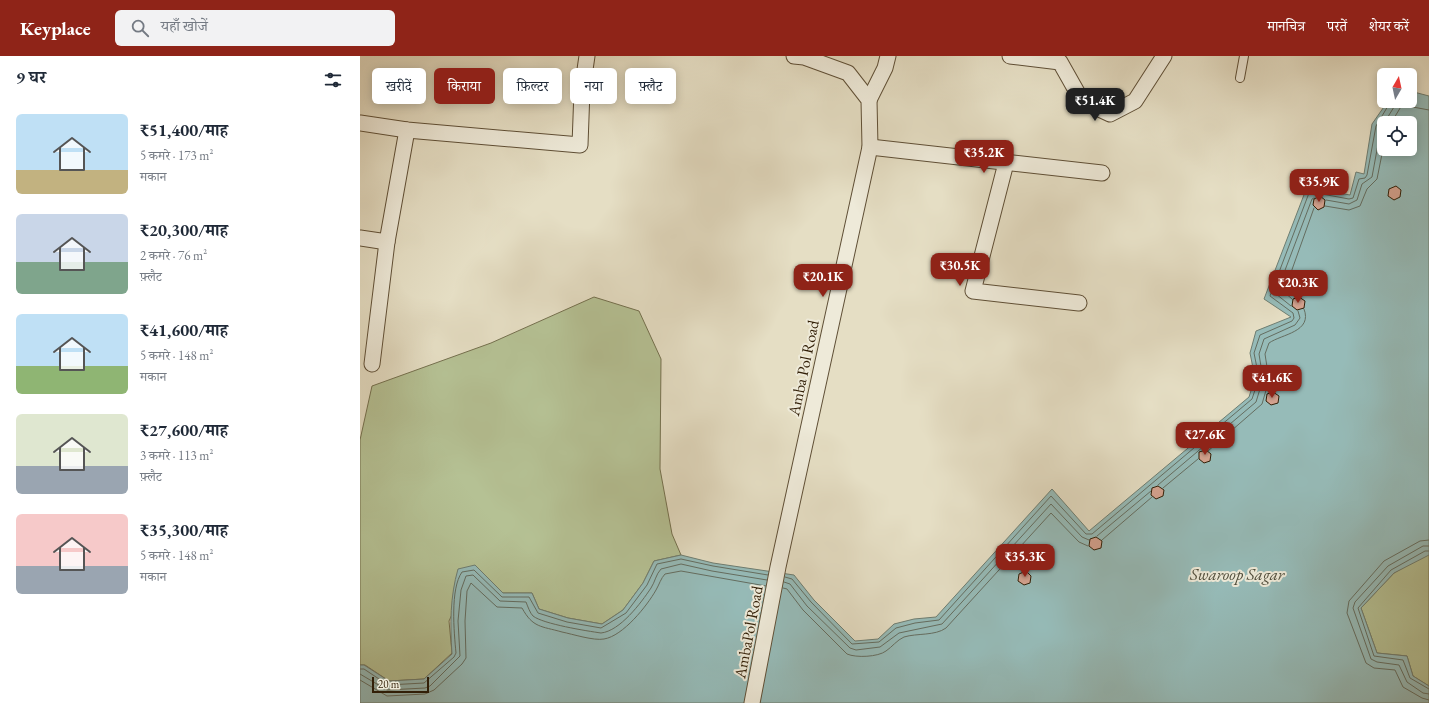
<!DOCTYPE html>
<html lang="hi">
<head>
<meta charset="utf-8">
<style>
	:root { --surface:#fff; --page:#f2f2f3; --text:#1f2937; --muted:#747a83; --accent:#8f2418 }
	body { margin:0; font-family:"EB Garamond","Noto Serif Devanagari",serif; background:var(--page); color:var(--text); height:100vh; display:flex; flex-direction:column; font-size:15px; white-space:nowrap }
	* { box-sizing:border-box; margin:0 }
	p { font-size:13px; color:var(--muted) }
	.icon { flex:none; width:22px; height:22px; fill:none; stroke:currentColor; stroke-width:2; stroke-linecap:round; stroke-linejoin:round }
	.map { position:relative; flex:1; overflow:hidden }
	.side { display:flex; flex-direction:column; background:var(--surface); width:360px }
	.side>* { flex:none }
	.banner { position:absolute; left:12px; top:12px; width:380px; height:36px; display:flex; gap:8px }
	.needle { width:26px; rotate:9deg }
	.controls { position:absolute; left:1017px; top:12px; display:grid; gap:8px }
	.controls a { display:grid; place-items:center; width:40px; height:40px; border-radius:6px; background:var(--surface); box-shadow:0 2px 10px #0003; font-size:20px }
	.scale { position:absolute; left:12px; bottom:10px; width:57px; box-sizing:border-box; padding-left:4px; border:2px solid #321f07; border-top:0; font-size:11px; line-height:14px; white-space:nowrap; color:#321f07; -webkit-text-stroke:3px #eeead9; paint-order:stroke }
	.price { position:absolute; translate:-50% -34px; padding:0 9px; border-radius:8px; background:var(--accent); color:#fff; font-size:13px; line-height:26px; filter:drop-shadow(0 1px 2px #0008) }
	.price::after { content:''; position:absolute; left:50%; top:24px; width:12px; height:9px; margin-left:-6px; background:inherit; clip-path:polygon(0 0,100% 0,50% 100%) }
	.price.active { background:#222; color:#fff }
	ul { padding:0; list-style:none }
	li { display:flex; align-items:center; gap:12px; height:100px; padding:0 16px }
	li span { display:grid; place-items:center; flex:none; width:112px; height:80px; border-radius:6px; color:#555 }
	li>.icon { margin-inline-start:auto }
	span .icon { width:48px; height:48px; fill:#fffc; stroke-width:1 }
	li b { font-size:17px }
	h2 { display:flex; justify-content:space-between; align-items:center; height:48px; padding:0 16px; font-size:17px }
	.pill { padding:0 14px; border-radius:6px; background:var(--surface); box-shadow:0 2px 10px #0003; font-size:14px; line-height:36px }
	.pill.active { background:var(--accent); color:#fff }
	header { display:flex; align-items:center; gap:24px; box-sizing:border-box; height:56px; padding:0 20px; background:var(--accent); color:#fff }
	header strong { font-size:19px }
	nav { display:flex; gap:22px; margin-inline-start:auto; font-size:14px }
	.search { width:280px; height:36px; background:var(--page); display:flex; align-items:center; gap:10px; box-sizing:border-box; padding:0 14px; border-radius:6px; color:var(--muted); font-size:15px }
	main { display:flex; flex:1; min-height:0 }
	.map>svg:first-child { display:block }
	.green { fill:#b5c194; stroke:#74704e }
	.water { fill:#96bbb8; stroke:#6e7d71; fill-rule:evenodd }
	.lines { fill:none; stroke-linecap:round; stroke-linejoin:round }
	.shore { stroke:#646d60; stroke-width:1 }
	.building { fill:#d4a28f; stroke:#321f07 }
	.lane-casing { stroke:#5f4f36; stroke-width:10 }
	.street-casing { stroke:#5f4f36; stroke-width:17 }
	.lane { stroke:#eeead9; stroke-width:8 }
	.street { stroke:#eeead9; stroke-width:15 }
	.labels { text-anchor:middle; stroke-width:4; stroke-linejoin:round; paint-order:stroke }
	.street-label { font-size:16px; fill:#321f07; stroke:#eeead9 }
	.water-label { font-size:17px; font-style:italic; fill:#504e3c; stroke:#eeead9 }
</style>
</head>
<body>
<header>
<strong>Keyplace</strong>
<div class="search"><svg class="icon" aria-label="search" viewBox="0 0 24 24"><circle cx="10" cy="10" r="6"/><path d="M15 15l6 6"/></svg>यहाँ खोजें</div>
<nav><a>मानचित्र</a><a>परतें</a><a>शेयर करें</a></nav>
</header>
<main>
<section class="side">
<h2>9 घर<svg class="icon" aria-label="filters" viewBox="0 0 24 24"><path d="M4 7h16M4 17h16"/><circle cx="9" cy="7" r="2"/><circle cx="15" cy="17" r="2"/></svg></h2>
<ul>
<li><span style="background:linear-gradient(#bfe0f5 70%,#c2b280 0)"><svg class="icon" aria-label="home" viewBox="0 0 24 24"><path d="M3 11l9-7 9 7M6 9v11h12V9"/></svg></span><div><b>₹51,400/माह</b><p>5 कमरे · 173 m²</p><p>मकान</p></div></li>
<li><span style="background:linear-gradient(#c9d6e8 60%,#7fa58c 0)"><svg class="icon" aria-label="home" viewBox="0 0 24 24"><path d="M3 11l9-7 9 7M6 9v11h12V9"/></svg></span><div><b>₹20,300/माह</b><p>2 कमरे · 76 m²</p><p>फ़्लैट</p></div></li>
<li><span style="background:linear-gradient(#bfe0f5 65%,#8fb573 0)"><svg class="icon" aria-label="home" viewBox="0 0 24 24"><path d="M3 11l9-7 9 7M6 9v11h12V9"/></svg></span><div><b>₹41,600/माह</b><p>5 कमरे · 148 m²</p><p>मकान</p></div></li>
<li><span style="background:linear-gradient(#dfe7d0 65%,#9aa5b1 0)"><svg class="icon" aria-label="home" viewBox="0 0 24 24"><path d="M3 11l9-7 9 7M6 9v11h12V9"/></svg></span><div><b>₹27,600/माह</b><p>3 कमरे · 113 m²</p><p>फ़्लैट</p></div></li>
<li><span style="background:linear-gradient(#f6c9c9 65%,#9aa5b1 0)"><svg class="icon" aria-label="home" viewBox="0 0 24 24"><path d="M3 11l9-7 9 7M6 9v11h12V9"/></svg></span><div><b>₹35,300/माह</b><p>5 कमरे · 148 m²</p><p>मकान</p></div></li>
</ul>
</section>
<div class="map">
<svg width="1069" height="647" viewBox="0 0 1069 647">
	<rect width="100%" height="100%" fill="#e5dec4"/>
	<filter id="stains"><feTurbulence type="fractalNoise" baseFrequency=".005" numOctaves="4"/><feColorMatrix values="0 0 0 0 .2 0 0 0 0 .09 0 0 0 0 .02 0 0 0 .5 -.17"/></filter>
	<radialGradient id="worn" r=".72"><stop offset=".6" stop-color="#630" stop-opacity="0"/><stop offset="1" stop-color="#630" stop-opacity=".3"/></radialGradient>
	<g class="green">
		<polygon points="234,241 279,255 301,303 300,413 312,478 321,499 294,505 283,527 263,554 242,568 208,562 179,553 172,537 143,537 115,509 89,565 92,597 64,623 29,625 5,609 0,609 0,384 12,330 131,287"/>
		<polygon points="1067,498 1069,499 1069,630 1053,620 1047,600 1017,597 1001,552 1034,517"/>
	</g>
	<path class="water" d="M1050,35L1069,40V499L1034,517L1001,552L1017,597L1047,600L1053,620L1069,630V647H0V609H4L29,625L64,623L92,598C90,568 90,541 98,513L115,509L143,537H172L179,553L208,562L242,568L263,554L283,527L294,505L321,499L353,507L434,519L454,544L495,585L518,583L534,568L554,563L576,561L692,433L729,475L889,341L895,322L890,297L896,275L931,261L904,243L947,131L990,139L996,116L1004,118L1012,68L1028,45H1050ZM1024,67H1050V93H1024Z"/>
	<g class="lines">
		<g class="shore">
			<polyline points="1031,67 1042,49 1069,54"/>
			<polyline points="966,144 989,148 997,144 1002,128 1012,121 1021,72 1034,51 1036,45"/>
			<polyline points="965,150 989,154 1000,150 1007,133 1017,123 1024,88"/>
			<polyline points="932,243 924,236 954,152"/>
			<polyline points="931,250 916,238 952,143 954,142"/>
			<path d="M848,395L902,348L909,324L905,298L909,287C922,278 953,276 944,253"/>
			<polyline points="798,429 896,346 903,323 899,298 904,283 935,269 940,262 938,255"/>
			<polyline points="803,432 838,403"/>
			<polyline points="737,480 791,435"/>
			<polyline points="742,484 792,441"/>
			<polyline points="1069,484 1060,485 1024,505 989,545 987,557 1006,607 1014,612 1035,614 1043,631 1062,642 1069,644"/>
			<polyline points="1069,490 1063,490 1028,510 995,546 993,552 1011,603 1017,606 1039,609 1047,626 1063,637 1069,638"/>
			<polyline points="1069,495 1065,495 1031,514 998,552 1014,600 1043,604 1050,622 1069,633"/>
			<polyline points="425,521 432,523 451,546 492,588 519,586 536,572 555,567 579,564 691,440 726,478 732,478 892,343 899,322 894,297 900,279 932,265 934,262 933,257 910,240 949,137 951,136 989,143 993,142 999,123 1005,122 1007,119 1016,70 1031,45"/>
			<polyline points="424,526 430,528 447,550 490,592 496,594 520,591 539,577 582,568 691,448 722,481 729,484"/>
			<path d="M423,532L427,533L443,554L487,598C496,602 518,601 526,595C532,591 537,584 544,581C557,577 575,580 586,572L691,457L719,486L728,490"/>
			<path d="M0,613H4L28,629L64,627L94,601L96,597C94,576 90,533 102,516L114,514L142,541H169L178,557L207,566L241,572L266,557L287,529L297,508L321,503L353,510L408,519"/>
			<path d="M0,618L27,634L65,632L70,630L100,600L98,565L101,534L106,520L113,519L140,545L166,546C168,551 170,557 173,560C183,568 227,575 241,577C260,575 281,547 291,532C295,526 296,518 301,513L321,508L352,515L407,524"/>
			<path d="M0,624L27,640L65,638L74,634L102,608L106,602L105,565L107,535L111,527L137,551L162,552C173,572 181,570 202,576C212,578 234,585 244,583C263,580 287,550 296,534C299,529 301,522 305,518L321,515L406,530"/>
		</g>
	</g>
	<g class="building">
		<polygon points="1036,130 1041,134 1040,141 1034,144 1028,140 1029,133"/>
		<polygon points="960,140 965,144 964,151 958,154 953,149 954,143"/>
		<polygon points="939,241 945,245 944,252 937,254 932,250 933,243"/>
		<polygon points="913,336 919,340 918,347 911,349 906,345 907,338"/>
		<polygon points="846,394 851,398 850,405 844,407 839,403 839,396"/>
		<polygon points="798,430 804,434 803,440 796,443 791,439 792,432"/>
		<polygon points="736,481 742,485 741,492 734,494 729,490 730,483"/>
		<polygon points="666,515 671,520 670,527 664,529 658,525 659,518"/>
	</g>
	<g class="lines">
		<defs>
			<polyline id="lane" points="880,22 884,0"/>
			<g id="street">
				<polyline points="650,0 700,6 722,45 750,58 775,45 804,0"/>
				<polyline points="509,44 525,12 528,0"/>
				<polyline points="0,67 47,74 220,89 222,34 227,0"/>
				<polyline points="510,91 742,117"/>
				<polyline points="646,107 613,235 719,247"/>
				<polyline points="0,182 27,186"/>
				<polyline points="12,308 27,186 47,74"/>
				<polyline points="392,647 418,511 510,91 509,44 488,17 444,1 434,0"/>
			</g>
		</defs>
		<use href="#lane" class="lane-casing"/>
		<use href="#street" class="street-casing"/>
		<use href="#lane" class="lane"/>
		<use href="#street" class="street"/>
	</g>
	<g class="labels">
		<g class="street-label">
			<text transform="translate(443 312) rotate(-78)" y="6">Amba Pol Road</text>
			<text transform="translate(388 576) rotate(-79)" y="6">AmbaPol Road</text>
		</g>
		<g class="water-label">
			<text x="877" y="524">Swaroop Sagar</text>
		</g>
	</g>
	<rect width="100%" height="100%" filter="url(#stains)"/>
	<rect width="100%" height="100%" fill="url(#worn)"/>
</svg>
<div class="controls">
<a><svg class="needle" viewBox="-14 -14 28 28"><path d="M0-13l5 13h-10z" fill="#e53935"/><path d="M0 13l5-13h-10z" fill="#747a83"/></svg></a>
<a><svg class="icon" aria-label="locate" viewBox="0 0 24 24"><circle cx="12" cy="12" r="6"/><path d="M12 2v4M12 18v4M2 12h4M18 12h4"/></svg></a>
</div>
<div class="scale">20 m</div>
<b class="price active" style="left:735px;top:66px">₹51.4K</b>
<b class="price" style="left:624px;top:118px">₹35.2K</b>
<b class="price" style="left:959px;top:147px">₹35.9K</b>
<b class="price" style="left:600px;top:231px">₹30.5K</b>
<b class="price" style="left:463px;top:242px">₹20.1K</b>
<b class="price" style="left:938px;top:248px">₹20.3K</b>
<b class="price" style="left:912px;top:343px">₹41.6K</b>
<b class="price" style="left:845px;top:400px">₹27.6K</b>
<b class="price" style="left:665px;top:522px">₹35.3K</b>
<div class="banner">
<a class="pill">खरीदें</a>
<a class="pill active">किराया</a>
<a class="pill">फ़िल्टर</a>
<a class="pill">नया</a>
<a class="pill">फ़्लैट</a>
</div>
</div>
</main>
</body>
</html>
